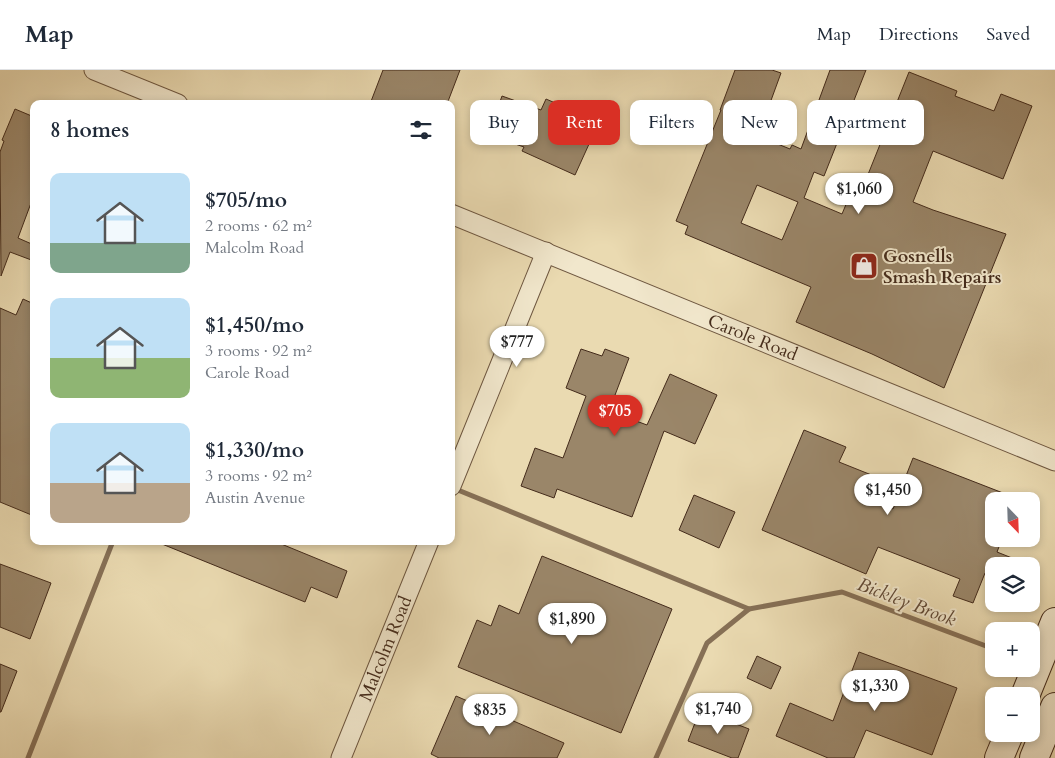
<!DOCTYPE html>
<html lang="en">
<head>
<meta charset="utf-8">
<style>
	:root { --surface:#fff; --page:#f2f2f3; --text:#1f2937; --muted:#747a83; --line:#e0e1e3; --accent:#d93025 }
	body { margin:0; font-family:Cardo,serif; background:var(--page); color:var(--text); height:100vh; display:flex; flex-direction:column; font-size:19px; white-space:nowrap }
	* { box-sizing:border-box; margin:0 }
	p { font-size:16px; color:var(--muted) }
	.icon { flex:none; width:28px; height:28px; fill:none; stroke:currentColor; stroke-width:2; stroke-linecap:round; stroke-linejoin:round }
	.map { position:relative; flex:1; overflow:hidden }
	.side { position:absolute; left:30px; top:30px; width:425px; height:445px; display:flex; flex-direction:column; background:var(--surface); border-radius:10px; box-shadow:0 2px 8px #0003 }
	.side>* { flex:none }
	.hud { position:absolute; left:470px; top:30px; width:475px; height:45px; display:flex; gap:10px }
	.needle { width:32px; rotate:157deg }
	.tools { position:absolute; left:985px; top:422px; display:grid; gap:10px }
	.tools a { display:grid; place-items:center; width:55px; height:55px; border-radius:10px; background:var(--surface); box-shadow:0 2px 8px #0003; font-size:25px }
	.price { position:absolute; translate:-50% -42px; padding:0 11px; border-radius:18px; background:#fff; color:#222; font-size:16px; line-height:32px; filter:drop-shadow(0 1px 2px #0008) }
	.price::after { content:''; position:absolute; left:50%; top:30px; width:15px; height:11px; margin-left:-8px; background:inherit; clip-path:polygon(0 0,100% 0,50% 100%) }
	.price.on { background:var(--accent); color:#fff }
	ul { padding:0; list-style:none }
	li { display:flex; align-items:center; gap:15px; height:125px; padding:0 20px }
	li span { display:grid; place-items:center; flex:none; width:140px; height:100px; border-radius:10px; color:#555 }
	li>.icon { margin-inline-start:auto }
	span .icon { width:60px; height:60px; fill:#fffc; stroke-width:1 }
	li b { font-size:21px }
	h2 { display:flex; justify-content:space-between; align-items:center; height:60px; padding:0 20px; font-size:21px }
	.chip { padding:0 18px; border-radius:10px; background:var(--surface); box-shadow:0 2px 8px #0003; font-size:18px; line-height:45px }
	.chip.on { background:var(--accent); color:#fff }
	header { display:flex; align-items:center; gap:30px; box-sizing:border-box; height:70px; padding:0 25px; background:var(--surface); border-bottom:1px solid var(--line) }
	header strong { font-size:24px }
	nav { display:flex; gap:28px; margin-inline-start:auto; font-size:18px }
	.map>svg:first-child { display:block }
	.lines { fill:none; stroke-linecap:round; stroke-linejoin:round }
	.stream { stroke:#867056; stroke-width:5 }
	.building { fill:#9a8669; stroke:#442b1b; fill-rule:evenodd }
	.minor-casing { stroke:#6e5740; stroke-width:21 }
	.secondary-casing { stroke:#442b1b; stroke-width:30 }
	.minor { stroke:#f1e7cc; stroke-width:19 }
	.secondary { stroke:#f1e7cc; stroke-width:28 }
	.labels { text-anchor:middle; stroke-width:4; stroke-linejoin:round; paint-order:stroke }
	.poi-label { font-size:18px; font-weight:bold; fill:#442b1b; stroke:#f1e7cc; text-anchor:start }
	.street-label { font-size:18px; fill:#442b1b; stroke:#f1e7cc }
	.water-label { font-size:19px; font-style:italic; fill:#604834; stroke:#f1e7cc }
</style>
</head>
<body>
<header>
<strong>Map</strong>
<nav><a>Map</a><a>Directions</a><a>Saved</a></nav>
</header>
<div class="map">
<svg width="1055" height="688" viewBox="0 0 1055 688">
	<rect width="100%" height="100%" fill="#eadab1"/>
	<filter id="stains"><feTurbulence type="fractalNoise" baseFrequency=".004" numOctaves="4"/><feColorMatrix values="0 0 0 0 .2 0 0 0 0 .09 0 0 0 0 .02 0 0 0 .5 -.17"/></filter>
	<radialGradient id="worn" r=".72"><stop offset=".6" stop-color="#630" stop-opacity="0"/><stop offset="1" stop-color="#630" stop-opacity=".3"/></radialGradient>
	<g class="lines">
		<g class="stream">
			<polyline points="453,418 749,539"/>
			<polyline points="28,688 113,471"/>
			<polyline points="656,688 707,573 749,539 842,522 994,579"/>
		</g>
	</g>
	<g class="building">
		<polygon points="383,0 460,0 447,34 370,34"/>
		<path d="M735,0H772L781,3L758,66L790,79L792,75L801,79L830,0H866L824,106L814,102L804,128L842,144L857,108L865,112L909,2L957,21L955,26L994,41L1001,24L1032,36L1003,109L933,81L913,132L933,140L1006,164L944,318L872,284L796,252L811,217L685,164L688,156L676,151L721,40H720ZM757,115L798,132L782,170L741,153Z"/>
		<polygon points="502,26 541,40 546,29 599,52 575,105 522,81 524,77 488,65"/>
		<polygon points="15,39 34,47 34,125 18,168 34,175 34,191 10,182 1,206 0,82 4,71 2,70"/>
		<polygon points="23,229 34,234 34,446 0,432 0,238 16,245"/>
		<polygon points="581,279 602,286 605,279 629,288 609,341 647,355 670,304 717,325 695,374 664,361 632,447 557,419 554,428 521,416 535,378 563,388 586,326 566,318"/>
		<polygon points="804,360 846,377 839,392 874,406 865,427 893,439 913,388 1021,430 994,431 994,469 1002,469 997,482 1032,496 994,496 994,506 985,503 973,533 953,526 960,509 878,477 866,504 762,460"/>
		<polygon points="694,425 735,442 719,478 679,460"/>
		<polygon points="274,471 347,501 337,528 311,517 305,532 157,472"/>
		<polygon points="542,486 672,539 621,663 458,597 477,550 491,556 499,535 519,544"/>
		<polygon points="0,494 51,513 30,569 0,557"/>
		<polygon points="859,582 957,618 932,685 866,660 854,688 828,688 776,666 790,633 833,651"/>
		<polygon points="757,586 781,597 771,619 747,608"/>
		<polygon points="0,594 17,601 1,642 0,642"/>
		<polygon points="456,626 564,673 557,688 439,688 431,684"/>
		<polygon points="700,640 749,659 738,688 732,688 688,671"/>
	</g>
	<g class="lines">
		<defs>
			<g id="minor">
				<polyline points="94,0 178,34"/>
				<path id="s1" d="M451,144L1055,391"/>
				<polyline points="451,416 546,182"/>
				<path id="s2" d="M341,688L429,471"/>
			</g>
			<g id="secondary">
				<polyline points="1025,626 1055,552"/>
				<polyline points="999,688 1009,664"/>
				<polyline points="1034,688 1055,637"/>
			</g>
		</defs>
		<use href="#minor" class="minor-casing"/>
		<use href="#secondary" class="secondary-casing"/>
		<use href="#minor" class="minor"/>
		<use href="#secondary" class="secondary"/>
	</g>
	<defs>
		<symbol id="shop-square" viewBox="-11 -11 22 22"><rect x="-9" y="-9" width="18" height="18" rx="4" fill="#8f2418" stroke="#f1e7cc"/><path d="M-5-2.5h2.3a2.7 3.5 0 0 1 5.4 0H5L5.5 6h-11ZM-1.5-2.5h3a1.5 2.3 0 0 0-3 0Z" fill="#fff"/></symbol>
	</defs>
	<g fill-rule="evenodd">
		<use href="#shop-square" x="848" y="180" width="32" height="32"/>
	</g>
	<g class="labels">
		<g class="poi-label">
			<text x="883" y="192">Gosnells<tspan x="883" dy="21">Smash Repairs</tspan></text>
		</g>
		<g class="street-label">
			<text dy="6" stroke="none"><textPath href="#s1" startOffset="326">Carole Road</textPath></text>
			<text dy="6" stroke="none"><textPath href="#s2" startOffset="118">Malcolm Road</textPath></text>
		</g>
		<g class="water-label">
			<text transform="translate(907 531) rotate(21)" y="7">Bickley Brook</text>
		</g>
	</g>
	<rect width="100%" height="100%" filter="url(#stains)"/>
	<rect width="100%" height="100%" fill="url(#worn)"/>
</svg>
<div class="tools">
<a><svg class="needle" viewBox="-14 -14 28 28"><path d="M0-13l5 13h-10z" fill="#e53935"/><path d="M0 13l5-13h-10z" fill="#747a83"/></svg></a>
<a><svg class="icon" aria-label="layers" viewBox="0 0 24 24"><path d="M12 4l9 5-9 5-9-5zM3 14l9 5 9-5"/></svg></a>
<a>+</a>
<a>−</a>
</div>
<b class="price" style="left:859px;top:145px">$1,060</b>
<b class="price" style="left:517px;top:298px">$777</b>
<b class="price on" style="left:615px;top:367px">$705</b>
<b class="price" style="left:888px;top:446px">$1,450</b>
<b class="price" style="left:572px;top:575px">$1,890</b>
<b class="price" style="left:875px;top:642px">$1,330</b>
<b class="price" style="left:718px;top:665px">$1,740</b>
<b class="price" style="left:490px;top:666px">$835</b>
<div class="hud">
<a class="chip">Buy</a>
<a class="chip on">Rent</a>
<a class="chip">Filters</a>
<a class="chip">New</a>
<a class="chip">Apartment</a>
</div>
<section class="side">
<h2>8 homes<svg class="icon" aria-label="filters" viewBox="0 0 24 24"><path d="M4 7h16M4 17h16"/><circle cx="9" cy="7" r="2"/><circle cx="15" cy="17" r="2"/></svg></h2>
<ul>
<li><span style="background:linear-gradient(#bfe0f5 70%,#7fa58c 0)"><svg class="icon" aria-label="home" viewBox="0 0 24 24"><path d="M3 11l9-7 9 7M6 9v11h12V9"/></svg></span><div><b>$705/mo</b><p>2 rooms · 62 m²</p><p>Malcolm Road</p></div></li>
<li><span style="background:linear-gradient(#bfe0f5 60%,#8fb573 0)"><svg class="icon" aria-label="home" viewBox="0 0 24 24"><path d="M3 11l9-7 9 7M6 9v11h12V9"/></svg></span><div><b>$1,450/mo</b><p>3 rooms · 92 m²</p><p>Carole Road</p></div></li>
<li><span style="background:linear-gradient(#bfe0f5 60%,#b9a48a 0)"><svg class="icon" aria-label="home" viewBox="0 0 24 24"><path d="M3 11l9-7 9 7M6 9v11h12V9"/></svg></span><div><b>$1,330/mo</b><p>3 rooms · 92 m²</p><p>Austin Avenue</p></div></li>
</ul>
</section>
</div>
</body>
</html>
